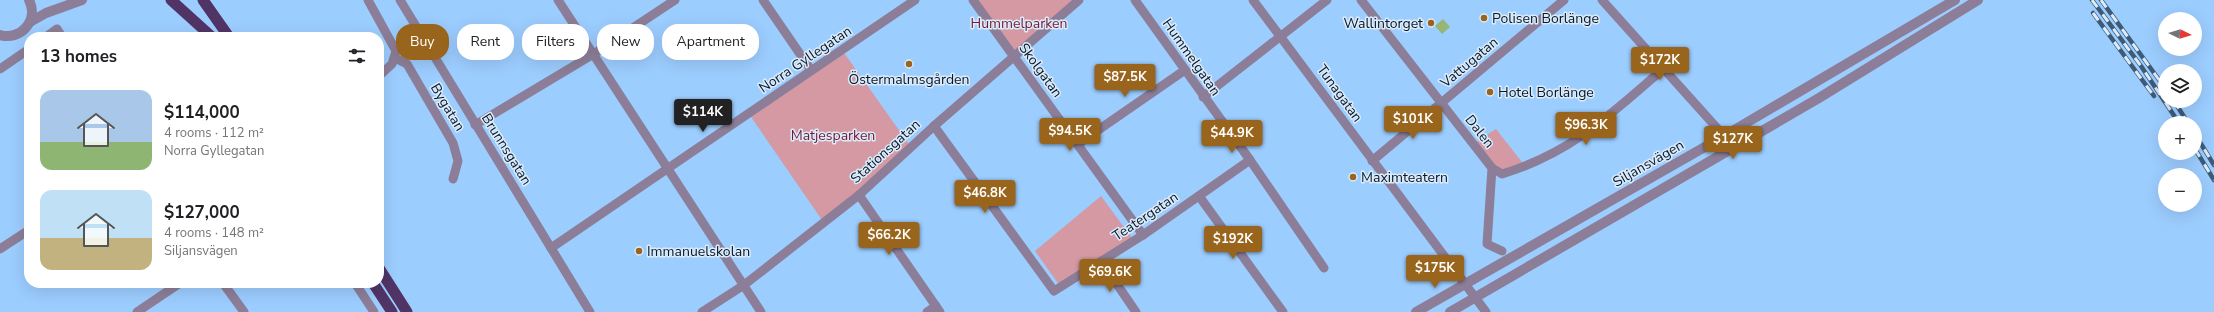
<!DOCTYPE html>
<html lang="en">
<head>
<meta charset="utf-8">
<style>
	:root { --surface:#fff; --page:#f2f2f2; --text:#202124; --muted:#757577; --accent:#99641b }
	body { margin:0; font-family:"Nunito Sans",sans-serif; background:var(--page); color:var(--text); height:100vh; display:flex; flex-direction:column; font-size:15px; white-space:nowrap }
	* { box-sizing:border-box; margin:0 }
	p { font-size:13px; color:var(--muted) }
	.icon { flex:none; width:22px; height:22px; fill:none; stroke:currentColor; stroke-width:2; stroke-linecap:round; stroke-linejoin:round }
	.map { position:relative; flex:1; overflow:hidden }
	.panel { position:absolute; left:24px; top:32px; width:360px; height:256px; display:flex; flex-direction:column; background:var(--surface); border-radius:16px; box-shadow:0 4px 16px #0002 }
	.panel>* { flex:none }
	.hud { position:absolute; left:396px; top:24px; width:380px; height:36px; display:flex; gap:8px }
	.needle { width:26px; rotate:95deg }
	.controls { position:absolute; left:2158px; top:12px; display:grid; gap:8px }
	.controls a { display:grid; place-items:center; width:44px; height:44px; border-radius:50%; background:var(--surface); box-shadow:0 4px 16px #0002; font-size:20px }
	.price { position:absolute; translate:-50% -34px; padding:0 9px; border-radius:4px; background:var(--accent); color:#fff; font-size:13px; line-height:26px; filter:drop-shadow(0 1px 2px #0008) }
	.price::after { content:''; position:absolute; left:50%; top:24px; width:12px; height:9px; margin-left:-6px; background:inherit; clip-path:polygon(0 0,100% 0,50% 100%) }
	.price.active { background:#222; color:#fff }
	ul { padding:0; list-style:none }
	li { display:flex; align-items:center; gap:12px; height:100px; padding:0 16px }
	li span { display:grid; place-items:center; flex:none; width:112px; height:80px; border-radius:12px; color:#555 }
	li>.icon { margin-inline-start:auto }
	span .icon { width:48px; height:48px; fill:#fffc; stroke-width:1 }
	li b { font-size:17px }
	h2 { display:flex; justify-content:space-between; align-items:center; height:48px; padding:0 16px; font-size:17px }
	.tag { padding:0 14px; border-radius:16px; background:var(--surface); box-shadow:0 4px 16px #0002; font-size:14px; line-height:36px }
	.tag.active { background:var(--accent); color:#fff }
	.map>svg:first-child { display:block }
	.green { fill:#d499a2 }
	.water { fill:#97b575 }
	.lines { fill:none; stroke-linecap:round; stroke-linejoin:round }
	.minor { stroke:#8c7e98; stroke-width:9 }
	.tertiary { stroke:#8c7e98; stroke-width:10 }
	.trunk { stroke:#513466; stroke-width:11 }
	.rail-casing { stroke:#3d5b79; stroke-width:4.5 }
	.rail { stroke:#dcebfa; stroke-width:3; stroke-dasharray:9; stroke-linecap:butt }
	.poi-dot { fill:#99641b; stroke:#dcebfa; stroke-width:1.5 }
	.labels { text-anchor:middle; stroke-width:3; stroke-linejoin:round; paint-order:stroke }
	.poi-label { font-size:14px; fill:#06192b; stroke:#dcebfa; text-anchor:start }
	.park-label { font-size:14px; fill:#741a33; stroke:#dcebfa }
	.street-label { font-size:14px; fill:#06192b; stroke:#dcebfa }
</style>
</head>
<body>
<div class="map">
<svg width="2214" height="312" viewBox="0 0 2214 312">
	<rect width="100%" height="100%" fill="#9ccdff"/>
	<g class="green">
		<polygon points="974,0 1079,0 1014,57"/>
		<polygon points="842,50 911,147 824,223 749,114"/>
		<polygon points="1496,129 1525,166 1502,174 1473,144"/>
		<polygon points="1101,196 1132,238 1060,286 1035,251"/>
	</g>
	<polygon class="water" points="1443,19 1450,27 1442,34 1435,26"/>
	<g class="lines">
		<g class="minor">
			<polyline points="368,0 396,51 392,64 379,76"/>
			<polyline points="400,0 590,312"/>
			<polyline points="558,0 761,312"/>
			<polyline points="763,0 811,70"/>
			<polyline points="973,0 1143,235"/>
			<polyline points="1135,0 1250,160 1324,268"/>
			<polyline points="1253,0 1486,312"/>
			<polyline points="1361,0 1492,168 1487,244 1502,251"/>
			<polyline points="1602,0 1734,147"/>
			<polyline points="46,37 57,29 62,37"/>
			<polyline points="395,58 407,64 453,143 458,161 453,179"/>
			<polyline points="0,69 29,49"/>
			<polyline points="1203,97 1327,0"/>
			<polyline points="475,125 592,55 675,0"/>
			<polyline points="934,126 1054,291 1143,235 1250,160"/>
			<polyline points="1078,144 1185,70"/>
			<polyline points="1372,161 1564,0"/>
			<path d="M1492,168L1502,174C1571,153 1610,115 1663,69"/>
			<polyline points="859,195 940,312"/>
			<polyline points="1199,196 1283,312"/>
			<polyline points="551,248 915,0"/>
			<polyline points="0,249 29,230"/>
			<polyline points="1101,261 1136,312"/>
			<polyline points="223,283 244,312"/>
			<polyline points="355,283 374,312"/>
			<polyline points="137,312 180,283"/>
			<polyline points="702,312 744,285 859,195 934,126 1079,0"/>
			<polyline points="927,312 936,306"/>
		</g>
		<g class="tertiary">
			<polyline points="30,22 46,13 82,0"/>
			<path d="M0,35C21,41 39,20 29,0"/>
			<polyline points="1416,312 1724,136 1955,0"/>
			<polyline points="1450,312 1819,98 1978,0"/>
		</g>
		<g class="trunk">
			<polyline points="171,0 212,37"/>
			<polyline points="203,0 229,37"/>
			<polyline points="379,268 407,312"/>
			<polyline points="373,283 392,312"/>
		</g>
		<defs>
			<g id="rail">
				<polyline points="2092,0 2141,66 2179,123"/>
				<polyline points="2101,0 2165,88"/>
				<polyline points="2093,13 2154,96"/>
				<polyline points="2174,101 2188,123"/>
				<polyline points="2195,134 2214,165"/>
				<polyline points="2195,149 2214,180"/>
			</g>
		</defs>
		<use href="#rail" class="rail-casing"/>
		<use href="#rail" class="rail"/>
	</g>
	<g class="poi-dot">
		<circle cx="1484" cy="18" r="4"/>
		<circle cx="1431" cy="23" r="4"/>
		<circle cx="909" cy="64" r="4"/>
		<circle cx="1490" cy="92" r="4"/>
		<circle cx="1353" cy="177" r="4"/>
		<circle cx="639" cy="251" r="4"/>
	</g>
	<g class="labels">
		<g class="poi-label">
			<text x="1492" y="23">Polisen Borlänge</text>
			<text x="1423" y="28" text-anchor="end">Wallintorget</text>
			<text x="909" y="84" text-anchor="middle">Östermalmsgården</text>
			<text x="1498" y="97">Hotel Borlänge</text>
			<text x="1361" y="182">Maximteatern</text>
			<text x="647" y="256">Immanuelskolan</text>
		</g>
		<g class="park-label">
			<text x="1019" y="28">Hummelparken</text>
			<text x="833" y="140">Matjesparken</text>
		</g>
		<g class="street-label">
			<text transform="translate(1192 57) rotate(55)" y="5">Hummelgatan</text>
			<text transform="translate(805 59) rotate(-34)" y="5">Norra Gyllegatan</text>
			<text transform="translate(1469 62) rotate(-40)" y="5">Vattugatan</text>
			<text transform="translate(1041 70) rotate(54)" y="5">Skolgatan</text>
			<text transform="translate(1340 93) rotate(54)" y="5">Tunagatan</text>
			<text transform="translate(448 107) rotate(59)" y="5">Bygatan</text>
			<text transform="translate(1480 131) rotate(52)" y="5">Dalen</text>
			<text transform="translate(507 149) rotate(58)" y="5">Brunnsgatan</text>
			<text transform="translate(885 151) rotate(-42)" y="5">Stationsgatan</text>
			<text transform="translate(1648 163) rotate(-30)" y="5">Siljansvägen</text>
			<text transform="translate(1145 216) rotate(-34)" y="5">Teatergatan</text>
		</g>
	</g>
</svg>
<div class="controls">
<a><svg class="needle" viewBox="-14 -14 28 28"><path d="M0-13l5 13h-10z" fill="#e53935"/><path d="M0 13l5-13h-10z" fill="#757577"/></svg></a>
<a><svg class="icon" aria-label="layers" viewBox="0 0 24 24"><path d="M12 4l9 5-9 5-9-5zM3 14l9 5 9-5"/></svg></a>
<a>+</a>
<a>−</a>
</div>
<b class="price" style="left:1660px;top:81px">$172K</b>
<b class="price" style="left:1125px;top:98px">$87.5K</b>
<b class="price active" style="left:703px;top:133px">$114K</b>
<b class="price" style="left:1413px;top:140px">$101K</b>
<b class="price" style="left:1586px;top:146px">$96.3K</b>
<b class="price" style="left:1070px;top:152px">$94.5K</b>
<b class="price" style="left:1232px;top:154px">$44.9K</b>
<b class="price" style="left:1733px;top:160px">$127K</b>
<b class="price" style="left:985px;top:214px">$46.8K</b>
<b class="price" style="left:889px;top:256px">$66.2K</b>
<b class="price" style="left:1233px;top:260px">$192K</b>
<b class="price" style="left:1435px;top:289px">$175K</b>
<b class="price" style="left:1110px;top:293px">$69.6K</b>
<div class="hud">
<a class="tag active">Buy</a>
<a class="tag">Rent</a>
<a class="tag">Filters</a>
<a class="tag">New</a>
<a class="tag">Apartment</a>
</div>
<section class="panel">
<h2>13 homes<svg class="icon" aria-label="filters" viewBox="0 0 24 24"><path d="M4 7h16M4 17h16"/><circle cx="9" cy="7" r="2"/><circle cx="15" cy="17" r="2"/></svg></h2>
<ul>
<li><span style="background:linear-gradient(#a9c7e8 65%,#8fb573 0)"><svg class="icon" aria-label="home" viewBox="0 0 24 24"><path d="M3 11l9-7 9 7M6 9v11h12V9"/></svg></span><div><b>$114,000</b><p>4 rooms · 112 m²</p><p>Norra Gyllegatan</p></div></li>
<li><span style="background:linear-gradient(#bfe0f5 60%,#c2b280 0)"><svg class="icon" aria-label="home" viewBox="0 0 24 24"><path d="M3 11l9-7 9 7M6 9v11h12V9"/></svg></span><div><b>$127,000</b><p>4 rooms · 148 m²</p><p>Siljansvägen</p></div></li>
</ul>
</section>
</div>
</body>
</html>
